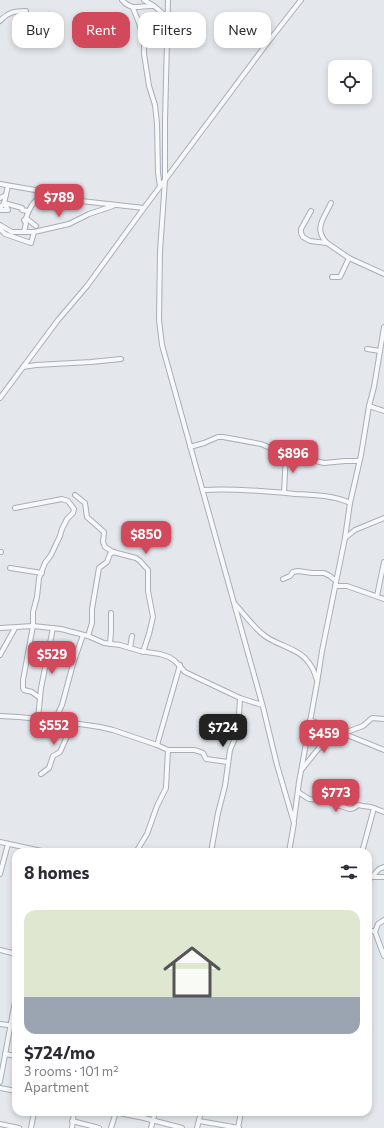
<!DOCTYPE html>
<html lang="en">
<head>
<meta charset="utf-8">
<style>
	:root { --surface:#fff; --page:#f7f7f7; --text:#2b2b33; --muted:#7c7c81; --accent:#d1495b }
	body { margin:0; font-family:Commissioner,sans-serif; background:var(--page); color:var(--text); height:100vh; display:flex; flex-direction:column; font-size:15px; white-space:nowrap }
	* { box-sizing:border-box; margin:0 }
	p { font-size:13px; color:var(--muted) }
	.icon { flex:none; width:22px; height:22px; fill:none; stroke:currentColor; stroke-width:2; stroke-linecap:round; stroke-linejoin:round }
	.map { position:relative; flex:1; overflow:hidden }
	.sheet { position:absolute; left:12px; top:848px; width:360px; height:268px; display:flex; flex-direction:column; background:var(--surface); border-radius:12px; box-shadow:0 2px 6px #0003 }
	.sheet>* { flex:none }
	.banner { position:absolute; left:12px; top:12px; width:360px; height:36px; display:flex; gap:8px }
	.tools { position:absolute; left:328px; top:60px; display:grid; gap:8px }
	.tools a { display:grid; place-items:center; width:44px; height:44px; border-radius:8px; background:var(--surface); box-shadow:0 2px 6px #0003; font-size:20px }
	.price { position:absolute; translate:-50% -34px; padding:0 9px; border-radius:8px; background:var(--accent); color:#fff; font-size:13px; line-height:26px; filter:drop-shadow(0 1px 2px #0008) }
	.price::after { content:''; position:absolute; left:50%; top:24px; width:12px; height:9px; margin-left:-6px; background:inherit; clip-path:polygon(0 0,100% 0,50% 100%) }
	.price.active { background:#222; color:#fff }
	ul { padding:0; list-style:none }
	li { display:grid; align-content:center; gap:8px; height:212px; padding:0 12px }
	li span { display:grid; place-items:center; height:124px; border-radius:12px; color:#555 }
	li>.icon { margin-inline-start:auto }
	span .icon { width:72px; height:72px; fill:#fffc; stroke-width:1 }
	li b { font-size:17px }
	h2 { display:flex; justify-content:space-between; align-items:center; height:48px; padding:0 12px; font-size:17px }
	.tag { padding:0 14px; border-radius:12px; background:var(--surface); box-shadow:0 2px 6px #0003; font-size:14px; line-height:36px }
	.tag.active { background:var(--accent); color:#fff }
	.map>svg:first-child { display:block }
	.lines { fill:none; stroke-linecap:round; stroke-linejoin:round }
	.minor-casing { stroke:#a9aeb7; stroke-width:6 }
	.minor { stroke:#f7f8fa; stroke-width:4 }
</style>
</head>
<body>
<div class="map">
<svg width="384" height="1128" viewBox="0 0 384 1128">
	<rect width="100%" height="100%" fill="#e4e7ec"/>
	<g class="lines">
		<defs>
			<g id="minor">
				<path d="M122,0C132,12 141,5 154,6L167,17"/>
				<polyline points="144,0 154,6"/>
				<polyline points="168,0 165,121 165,180 160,251 159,320 162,345 263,707 277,765 294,823 289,852"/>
				<polyline points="133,8 139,23 144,40 144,54 149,86 155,105 157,124 158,173 160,187"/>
				<path d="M0,21C8,12 15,11 26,11"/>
				<polyline points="0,184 41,191 72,200 144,208"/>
				<polyline points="0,198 6,195"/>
				<polyline points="0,208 4,203 22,208 22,210 28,211"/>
				<polyline points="0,210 8,210 4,203 8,186"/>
				<polyline points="311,211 301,229 301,233 303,237 310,241 327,243 349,258 384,274"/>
				<polyline points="0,225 12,232 34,232 69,224 89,214 113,206"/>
				<path d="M36,226L26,218C33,199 36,198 55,195L44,199L41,204L49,206"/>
				<polyline points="0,229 5,234 31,243"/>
				<polyline points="24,232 26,223 24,220"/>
				<polyline points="31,243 34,232"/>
				<path d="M327,243C313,229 324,218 331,203"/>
				<polyline points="332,277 340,277 349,258"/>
				<polyline points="367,349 380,351"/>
				<polyline points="23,367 36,365 91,362 121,359"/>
				<polyline points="0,398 58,320 87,286 144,208 268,42 301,0"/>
				<polyline points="369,406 384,411"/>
				<polyline points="190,447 204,443 218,437 223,437 261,444 280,452 324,463 345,461 359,461"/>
				<path d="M203,490C233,488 265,491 295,494C313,495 333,495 350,503"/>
				<polyline points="284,492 286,454"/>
				<polyline points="75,495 85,503 87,517 104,532 103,542 105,547 113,552 136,558 140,561 148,570 148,591 153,617 149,634 143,652"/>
				<polyline points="15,508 62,499 68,501 74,509 73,513 67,519 62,529 60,536 51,555 45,563 39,578 37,597 33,612 33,626 23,680 23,688 24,690 32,692 40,698"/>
				<polyline points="345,538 355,530 384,518"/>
				<polyline points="0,552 1,552"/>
				<polyline points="10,568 42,573"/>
				<polyline points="283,579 290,576 293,572 298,571 312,573 324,573 330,576 336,581"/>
				<polyline points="335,586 347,586 384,599"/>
				<polyline points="377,596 384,562"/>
				<path d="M235,604C245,615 253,627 265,636C280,647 301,648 311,666C314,670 315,675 317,680"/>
				<polyline points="0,628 33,626 61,629 88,636 104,643 120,645 140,651 160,654 169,657 175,661 185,672 240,698 262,705"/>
				<polyline points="88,636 92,623 92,609 99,568 107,562 110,554 114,552"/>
				<polyline points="110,644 111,632 111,613"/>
				<polyline points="130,648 132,636"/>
				<polyline points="0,655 15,628"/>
				<polyline points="0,716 19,717 59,721 100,727 113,730 157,745 168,750 194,750 198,751 203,753 206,759 228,762"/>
				<polyline points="38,719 41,688 53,628"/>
				<polyline points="55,720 62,705 73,664 83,635"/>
				<polyline points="310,720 384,750"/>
				<polyline points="344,733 363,726 372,718 384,719"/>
				<polyline points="157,745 180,665"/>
				<polyline points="302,769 319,748 328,743 329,739 339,732"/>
				<polyline points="41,774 49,768 53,756 60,752 73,723"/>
				<polyline points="298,792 309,799 322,800 350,809 354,808 358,805 363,806 371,807 384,812"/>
				<polyline points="294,820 299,782 317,683 322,651 345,538 350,503 361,455 369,406 374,387 384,327"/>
				<polyline points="0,842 46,852"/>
				<polyline points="136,852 147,834 157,806 166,788 168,750"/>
				<polyline points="211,852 218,813 225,786 230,750 238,731 240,698"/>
				<polyline points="362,852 374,808"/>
				<polyline points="0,874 8,844"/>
				<polyline points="372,877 384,877"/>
				<polyline points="368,881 379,869 384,867"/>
				<polyline points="368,931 373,931 375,932 384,956"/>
				<polyline points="375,932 378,924 384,920"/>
				<polyline points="0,950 16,954"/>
				<polyline points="0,1024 16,1026"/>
				<polyline points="5,1054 16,1056"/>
				<polyline points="0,1082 16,996"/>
				<polyline points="0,1088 16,1091"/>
				<polyline points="114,1112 144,1118 182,1128"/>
				<polyline points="72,1121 99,1128"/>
				<polyline points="199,1121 239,1128"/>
				<polyline points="0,1124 19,1128"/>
				<polyline points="31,1128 34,1112"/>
				<polyline points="72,1128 74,1112"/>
				<polyline points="111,1128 116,1112"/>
				<polyline points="151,1128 155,1112"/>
				<polyline points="197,1128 201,1112"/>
				<polyline points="238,1128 241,1112"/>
			</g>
		</defs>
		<use href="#minor" class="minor-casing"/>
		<use href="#minor" class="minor"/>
	</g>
</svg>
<div class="tools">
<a><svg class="icon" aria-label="locate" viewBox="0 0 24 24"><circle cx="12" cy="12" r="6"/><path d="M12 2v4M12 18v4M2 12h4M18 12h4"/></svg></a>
</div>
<b class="price" style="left:59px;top:218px">$789</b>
<b class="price" style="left:293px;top:474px">$896</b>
<b class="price" style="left:146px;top:555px">$850</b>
<b class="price" style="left:52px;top:675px">$529</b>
<b class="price" style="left:54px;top:746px">$552</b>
<b class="price active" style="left:223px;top:748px">$724</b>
<b class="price" style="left:324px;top:754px">$459</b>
<b class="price" style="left:336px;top:813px">$773</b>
<div class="banner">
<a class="tag">Buy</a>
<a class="tag active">Rent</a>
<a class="tag">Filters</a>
<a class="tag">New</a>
</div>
<section class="sheet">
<h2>8 homes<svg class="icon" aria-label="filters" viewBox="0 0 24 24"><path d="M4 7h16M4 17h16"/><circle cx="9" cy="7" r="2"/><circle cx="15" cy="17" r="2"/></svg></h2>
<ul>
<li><span style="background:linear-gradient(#dfe7d0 70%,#9aa5b1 0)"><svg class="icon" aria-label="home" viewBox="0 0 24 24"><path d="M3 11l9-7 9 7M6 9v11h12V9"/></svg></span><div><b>$724/mo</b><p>3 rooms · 101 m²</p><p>Apartment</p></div></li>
</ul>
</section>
</div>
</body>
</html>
